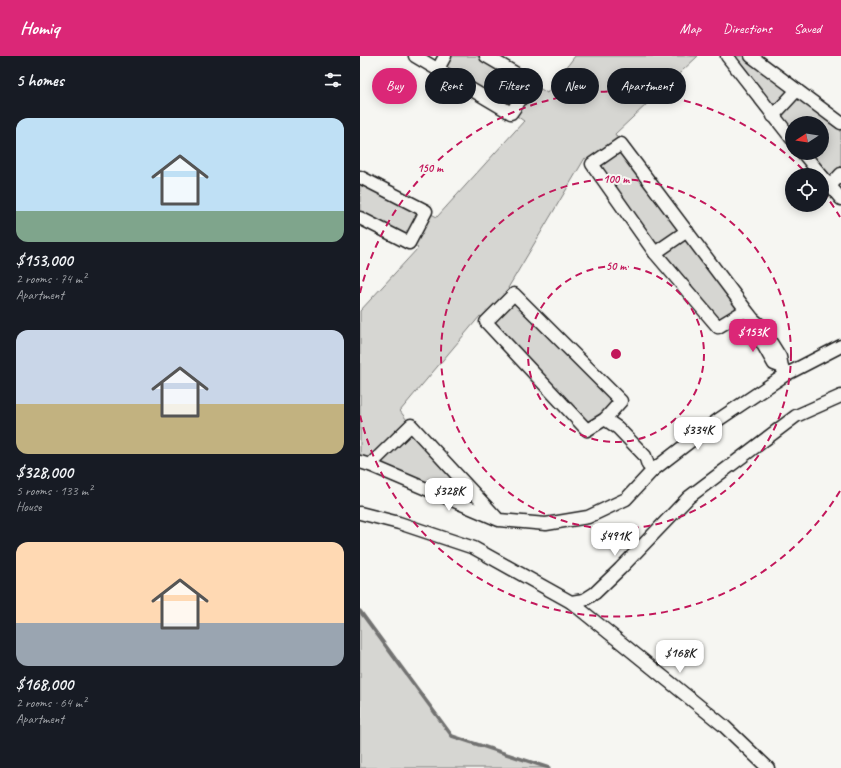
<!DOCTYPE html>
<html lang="en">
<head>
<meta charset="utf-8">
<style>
	:root { --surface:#171b24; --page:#20242c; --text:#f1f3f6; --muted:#9ea1a6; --accent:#db2777 }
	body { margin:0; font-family:Caveat,sans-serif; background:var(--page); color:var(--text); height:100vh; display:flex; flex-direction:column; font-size:15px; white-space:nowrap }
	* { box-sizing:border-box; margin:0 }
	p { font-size:13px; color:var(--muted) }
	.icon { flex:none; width:22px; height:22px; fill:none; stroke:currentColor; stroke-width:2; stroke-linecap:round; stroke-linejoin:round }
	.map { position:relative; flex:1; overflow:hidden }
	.side { display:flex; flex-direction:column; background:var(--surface); width:360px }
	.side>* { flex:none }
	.top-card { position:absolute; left:12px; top:12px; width:380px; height:36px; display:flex; gap:8px }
	.needle { width:26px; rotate:258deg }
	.buttons { position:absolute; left:425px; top:60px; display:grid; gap:8px }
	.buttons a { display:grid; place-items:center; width:44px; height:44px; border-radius:50%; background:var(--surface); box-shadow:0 2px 10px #0003; font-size:20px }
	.price { position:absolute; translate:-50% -34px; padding:0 9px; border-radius:8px; background:#fff; color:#222; font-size:13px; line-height:26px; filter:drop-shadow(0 1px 2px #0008) }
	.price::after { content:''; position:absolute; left:50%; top:24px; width:12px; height:9px; margin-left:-6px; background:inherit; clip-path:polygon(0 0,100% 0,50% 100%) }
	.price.on { background:var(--accent); color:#fff }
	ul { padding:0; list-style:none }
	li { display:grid; align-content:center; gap:8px; height:212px; padding:0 16px }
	li span { display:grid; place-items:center; height:124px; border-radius:12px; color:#555 }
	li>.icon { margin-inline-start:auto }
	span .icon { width:72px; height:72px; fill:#fffc; stroke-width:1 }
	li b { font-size:17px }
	h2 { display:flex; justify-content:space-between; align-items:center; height:48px; padding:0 16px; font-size:17px }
	.chip { padding:0 14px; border-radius:18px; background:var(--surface); box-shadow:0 2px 10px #0003; font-size:14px; line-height:36px }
	.chip.on { background:var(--accent); color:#fff }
	header { display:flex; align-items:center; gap:24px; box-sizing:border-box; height:56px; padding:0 20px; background:var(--accent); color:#fff }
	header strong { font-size:19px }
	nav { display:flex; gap:22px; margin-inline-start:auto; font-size:14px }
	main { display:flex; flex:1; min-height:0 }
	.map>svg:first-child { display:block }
	.green { fill:#d6d6d2; stroke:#797977 }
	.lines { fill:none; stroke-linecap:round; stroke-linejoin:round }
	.stream { stroke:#727271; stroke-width:3.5 }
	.minor-casing { stroke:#1c1c1c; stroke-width:15 }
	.minor { stroke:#f6f6f2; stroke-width:12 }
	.ring { fill:none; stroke:#c2185b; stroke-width:2; stroke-dasharray:7 5 }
	.centre { fill:#c2185b; stroke:#f6f6f2; stroke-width:2 }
	.ring-label { font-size:12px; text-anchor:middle; font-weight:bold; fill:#c2185b; stroke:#f6f6f2; stroke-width:4; stroke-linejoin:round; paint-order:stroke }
</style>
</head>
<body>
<header>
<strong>Homiq</strong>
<nav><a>Map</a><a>Directions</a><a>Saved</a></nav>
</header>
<main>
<section class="side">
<h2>5 homes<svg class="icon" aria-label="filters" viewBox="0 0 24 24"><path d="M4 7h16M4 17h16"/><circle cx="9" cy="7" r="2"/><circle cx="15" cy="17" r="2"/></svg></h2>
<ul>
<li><span style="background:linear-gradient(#bfe0f5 75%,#7fa58c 0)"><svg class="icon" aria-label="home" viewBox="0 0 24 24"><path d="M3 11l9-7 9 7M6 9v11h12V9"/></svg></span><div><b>$153,000</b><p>2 rooms · 74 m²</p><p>Apartment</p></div></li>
<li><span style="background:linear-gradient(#c9d6e8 60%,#c2b280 0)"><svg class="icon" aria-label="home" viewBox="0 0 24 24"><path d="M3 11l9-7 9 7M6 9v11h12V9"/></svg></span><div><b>$328,000</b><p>5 rooms · 133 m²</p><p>House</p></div></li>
<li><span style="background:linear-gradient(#ffd9b3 65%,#9aa5b1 0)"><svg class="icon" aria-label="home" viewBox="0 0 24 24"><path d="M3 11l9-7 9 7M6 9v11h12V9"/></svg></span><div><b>$168,000</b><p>2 rooms · 64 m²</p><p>Apartment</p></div></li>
</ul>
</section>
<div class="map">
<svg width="481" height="712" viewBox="0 0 481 712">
	<rect width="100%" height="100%" fill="#f6f6f2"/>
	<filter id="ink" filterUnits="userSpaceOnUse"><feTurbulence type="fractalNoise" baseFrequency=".025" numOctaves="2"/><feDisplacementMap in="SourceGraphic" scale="8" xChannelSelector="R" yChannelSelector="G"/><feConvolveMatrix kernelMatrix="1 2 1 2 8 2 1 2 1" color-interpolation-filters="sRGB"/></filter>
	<g filter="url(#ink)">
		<g class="green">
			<polygon points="91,0 117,0 168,29 150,53 84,13"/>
			<polygon points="215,0 338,0 255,78 260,86 231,107 225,102 148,232 152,237 124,263 120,260 40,355 50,368 10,405 0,402 0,255 58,192 52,188 69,157 77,161 164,65 154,58 173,28 187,37"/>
			<polygon points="372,0 388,0 431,34 413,54"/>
			<polygon points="437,41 481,73 481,110 469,122 449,97 462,97 462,67 432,67 432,77 419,61"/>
			<polygon points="261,91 323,173 296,193 236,110"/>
			<polygon points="0,125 60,157 48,182 0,158"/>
			<polygon points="326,181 380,254 359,267 300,197"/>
			<polygon points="154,246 255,345 227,370 133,265"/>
			<polygon points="51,376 130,457 18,408"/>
			<polygon points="0,555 92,680 189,712 0,712"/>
		</g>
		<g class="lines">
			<polyline class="stream" points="0,555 92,680 189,712"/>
			<defs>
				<g id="minor">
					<polyline points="55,0 151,57 172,27 126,0"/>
					<polyline points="367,0 432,83"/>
					<polyline points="391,0 481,67"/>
					<polyline points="78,13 85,0"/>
					<polyline points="413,60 437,34"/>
					<polyline points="443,97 461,119"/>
					<polyline points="462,120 481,143"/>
					<polyline points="0,121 66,155 49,187 0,162"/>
					<polyline points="470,130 481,118"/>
					<polyline points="295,197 327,175"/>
					<polygon points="154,238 261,345 245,363 227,374 126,266"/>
					<polyline points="386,254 358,271 295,197 232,108 261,88 386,254 393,263 400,269 420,301 422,311 425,319"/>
					<polyline points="393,271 414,308 422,311"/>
					<polyline points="245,363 258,372 285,400 288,409 293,414"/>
					<polyline points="0,406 10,409 139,464 186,468 228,461 266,443 293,414 358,364 425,319 481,290"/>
					<polyline points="10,409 51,369 136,461"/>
					<polyline points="0,457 39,467 114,492 211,546 224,544 235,537 260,513 329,441 436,360 481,340"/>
					<polyline points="211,546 364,670 408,712"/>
				</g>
			</defs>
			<use href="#minor" class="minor-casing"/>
			<use href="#minor" class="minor"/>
		</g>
	</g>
	<g class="ring">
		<circle cx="256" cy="298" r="88"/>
		<circle cx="256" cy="298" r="175"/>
		<path d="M480 435A263 263 0 0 1 0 359M0 237A263 263 0 0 1 448 119M463 136A263 263 0 0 1 480 161"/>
	</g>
	<circle cx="256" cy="298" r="6" class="centre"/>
	<g class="ring-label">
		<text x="70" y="116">150 m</text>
		<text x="256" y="127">100 m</text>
		<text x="256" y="214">50 m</text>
	</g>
</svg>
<div class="buttons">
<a><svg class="needle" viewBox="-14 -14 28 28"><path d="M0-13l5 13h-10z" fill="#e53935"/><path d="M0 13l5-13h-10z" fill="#9ea1a6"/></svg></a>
<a><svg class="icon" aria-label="locate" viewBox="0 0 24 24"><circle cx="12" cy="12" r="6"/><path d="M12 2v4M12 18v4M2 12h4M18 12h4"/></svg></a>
</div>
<b class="price on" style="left:393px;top:297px">$153K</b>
<b class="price" style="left:338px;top:395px">$334K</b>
<b class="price" style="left:89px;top:456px">$328K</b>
<b class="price" style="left:255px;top:501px">$491K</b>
<b class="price" style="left:320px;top:618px">$168K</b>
<div class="top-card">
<a class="chip on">Buy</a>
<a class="chip">Rent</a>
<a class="chip">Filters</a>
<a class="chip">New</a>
<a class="chip">Apartment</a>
</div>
</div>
</main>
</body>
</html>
